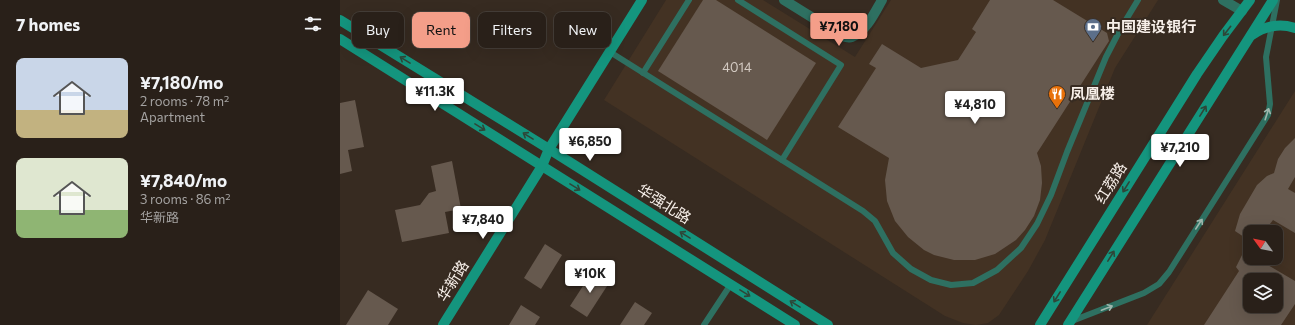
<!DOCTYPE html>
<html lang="en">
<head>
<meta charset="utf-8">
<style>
	:root { --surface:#292019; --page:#312822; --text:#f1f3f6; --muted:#a5a3a2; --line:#453e38; --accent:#f49e89 }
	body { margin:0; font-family:Commissioner,"Noto Sans SC",sans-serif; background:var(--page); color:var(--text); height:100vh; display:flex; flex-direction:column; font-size:15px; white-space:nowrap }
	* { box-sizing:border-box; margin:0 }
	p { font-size:13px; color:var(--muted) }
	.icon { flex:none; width:22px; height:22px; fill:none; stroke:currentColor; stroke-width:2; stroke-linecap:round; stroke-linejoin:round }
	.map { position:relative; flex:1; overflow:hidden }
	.side { display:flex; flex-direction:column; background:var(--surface); width:340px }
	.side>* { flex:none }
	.top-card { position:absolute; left:12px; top:12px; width:380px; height:36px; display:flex; gap:8px }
	.needle { width:26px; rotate:303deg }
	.buttons { position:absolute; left:903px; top:225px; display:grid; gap:8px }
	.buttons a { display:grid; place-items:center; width:40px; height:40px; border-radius:8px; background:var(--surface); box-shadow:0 4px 16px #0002,0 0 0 1px var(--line); font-size:20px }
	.price { position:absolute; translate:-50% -34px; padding:0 9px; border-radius:4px; background:#fff; color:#222; font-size:13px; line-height:26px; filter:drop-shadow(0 1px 2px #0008) }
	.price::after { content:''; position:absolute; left:50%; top:24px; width:12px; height:9px; margin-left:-6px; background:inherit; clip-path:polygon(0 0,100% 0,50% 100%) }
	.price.current { background:var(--accent); color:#111 }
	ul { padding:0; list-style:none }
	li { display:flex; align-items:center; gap:12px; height:100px; padding:0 16px }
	li span { display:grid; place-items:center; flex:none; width:112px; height:80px; border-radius:8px; color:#555 }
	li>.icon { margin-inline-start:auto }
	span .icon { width:48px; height:48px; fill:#fffc; stroke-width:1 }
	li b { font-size:17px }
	h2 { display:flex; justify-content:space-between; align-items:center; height:48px; padding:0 16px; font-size:17px }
	.chip { padding:0 14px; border-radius:8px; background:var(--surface); box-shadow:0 4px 16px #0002,0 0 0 1px var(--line); font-size:14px; line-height:36px }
	.chip.current { background:var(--accent); color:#111 }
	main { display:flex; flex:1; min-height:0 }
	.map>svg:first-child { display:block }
	.built { fill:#433223; fill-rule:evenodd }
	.building { fill:#66594e; fill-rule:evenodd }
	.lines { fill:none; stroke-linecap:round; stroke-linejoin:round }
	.lane { stroke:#2e7061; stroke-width:6 }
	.street { stroke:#2e7061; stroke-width:10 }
	.secondary { stroke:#14957e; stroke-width:10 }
	.oneway { stroke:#2e4638 }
	.oneway2 { stroke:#9db6ac }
	.labels { text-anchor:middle; stroke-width:4; stroke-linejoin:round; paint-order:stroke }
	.number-label { font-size:13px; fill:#d3cac2 }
	.poi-label { font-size:15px; font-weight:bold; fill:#f7efe9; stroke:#372b21; text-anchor:start }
	.street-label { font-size:15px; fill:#f7efe9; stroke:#372b21 }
</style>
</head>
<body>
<main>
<section class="side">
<h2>7 homes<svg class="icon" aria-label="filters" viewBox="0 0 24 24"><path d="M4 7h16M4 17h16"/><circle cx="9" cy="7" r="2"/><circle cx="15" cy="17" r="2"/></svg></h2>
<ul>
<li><span style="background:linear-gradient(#c9d6e8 65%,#c2b280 0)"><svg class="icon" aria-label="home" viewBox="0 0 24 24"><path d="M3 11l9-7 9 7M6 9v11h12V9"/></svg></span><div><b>¥7,180/mo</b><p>2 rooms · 78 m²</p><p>Apartment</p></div></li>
<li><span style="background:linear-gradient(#dfe7d0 65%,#8fb573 0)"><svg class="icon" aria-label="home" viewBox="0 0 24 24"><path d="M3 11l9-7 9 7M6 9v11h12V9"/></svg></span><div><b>¥7,840/mo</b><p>3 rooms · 86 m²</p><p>华新路</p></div></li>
</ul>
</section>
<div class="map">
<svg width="955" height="325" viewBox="0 0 955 325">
	<rect width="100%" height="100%" fill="#372b21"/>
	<g class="built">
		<polygon points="326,0 423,0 515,57 551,0 818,0 775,68 705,240 688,271 659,315 648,323 636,325 623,323 605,316 264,100"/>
		<path d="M955,91V325H807ZM910,232H936V258H910ZM910,280H936V306H910Z"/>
	</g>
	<g class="building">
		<polygon points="363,0 376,0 476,63 427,140 318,71"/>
		<polygon points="650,0 713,0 767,33 769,41 697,153 701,166 702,183 700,200 694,216 685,230 676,240 655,254 635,260 614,260 594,255 584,250 568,237 555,221 547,201 545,180 549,158 498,127 536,68 529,64 542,44 581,68 618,60 636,32 632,29"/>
		<polygon points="15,100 24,147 8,150 12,171 0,174 0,103"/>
		<polygon points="955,138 955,177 948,189 955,193 955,233 933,220 924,232 910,232 910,241 895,231 900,214 917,185 927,176 934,173 938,159 945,148"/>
		<polygon points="112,161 121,209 105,212 109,233 62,242 55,210 80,205 89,193 96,191 91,166"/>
		<polygon points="205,244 222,255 201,289 184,278"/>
		<path d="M904,251L910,255V258H916L955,281V304L941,325H864L899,271L896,267ZM910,280H936V306H910Z"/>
		<polygon points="252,272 269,283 247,317 230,306"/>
		<polygon points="28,290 58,309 48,325 6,325"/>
		<polygon points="295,302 312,313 304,325 280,325"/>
		<polygon points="181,305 200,317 195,325 169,325"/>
	</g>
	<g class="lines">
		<g class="lane">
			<polyline points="398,0 501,65 442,160"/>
			<polyline points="270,52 523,211 535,221 553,253 571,269 591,280 611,285 633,283 657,270 681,248 697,224 711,195 727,152 766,57 781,28 798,0"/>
			<polyline points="303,73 349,0"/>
			<polyline points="732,321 804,293 819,284 829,272 928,115 930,104 926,57 937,0"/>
			<polyline points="364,325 391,284"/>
		</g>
		<g class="street">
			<path d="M444,0L502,36C505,37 509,38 512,37C526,32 535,12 542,0"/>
			<polyline points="883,0 902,11"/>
		</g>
		<g class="secondary">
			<polyline points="0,20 209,149 488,325"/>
			<path d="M912,35C924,26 940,23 955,28"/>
			<polyline points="0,39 455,325"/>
			<polyline points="103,325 202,166 209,149 302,0"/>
			<polyline points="700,325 857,74 883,36 910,0"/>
			<polyline points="728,325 933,0"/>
		</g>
	</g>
	<defs><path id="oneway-shaft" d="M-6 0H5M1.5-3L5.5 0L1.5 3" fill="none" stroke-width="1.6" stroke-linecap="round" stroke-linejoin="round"/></defs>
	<g class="oneway">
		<use href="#oneway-shaft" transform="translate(887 31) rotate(128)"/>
		<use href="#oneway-shaft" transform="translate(65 60) rotate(-148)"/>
		<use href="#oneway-shaft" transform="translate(863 111) rotate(-58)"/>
		<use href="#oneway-shaft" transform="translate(140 127) rotate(32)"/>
		<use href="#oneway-shaft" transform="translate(188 136) rotate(-148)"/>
		<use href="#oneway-shaft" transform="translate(235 187) rotate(32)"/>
		<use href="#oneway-shaft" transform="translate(786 187) rotate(122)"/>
		<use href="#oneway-shaft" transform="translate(345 235) rotate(-148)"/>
		<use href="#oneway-shaft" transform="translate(771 256) rotate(-58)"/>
		<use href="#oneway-shaft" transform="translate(405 293) rotate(32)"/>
		<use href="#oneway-shaft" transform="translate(717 297) rotate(122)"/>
		<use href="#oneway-shaft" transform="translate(455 304) rotate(-148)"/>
	</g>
	<g class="oneway2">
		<use href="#oneway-shaft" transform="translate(927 114) rotate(-72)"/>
		<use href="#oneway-shaft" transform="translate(859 224) rotate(-57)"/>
		<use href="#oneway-shaft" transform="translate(767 308) rotate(-21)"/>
	</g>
	<defs>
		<symbol id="bank-pin" viewBox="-11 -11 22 30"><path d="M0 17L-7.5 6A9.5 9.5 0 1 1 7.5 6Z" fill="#5c6f8a" stroke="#372b21"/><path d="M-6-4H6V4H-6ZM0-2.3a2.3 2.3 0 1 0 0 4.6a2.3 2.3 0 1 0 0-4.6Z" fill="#fff"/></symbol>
		<symbol id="restaurant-pin" viewBox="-11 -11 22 30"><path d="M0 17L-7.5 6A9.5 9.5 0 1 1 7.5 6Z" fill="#e8710a" stroke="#372b21"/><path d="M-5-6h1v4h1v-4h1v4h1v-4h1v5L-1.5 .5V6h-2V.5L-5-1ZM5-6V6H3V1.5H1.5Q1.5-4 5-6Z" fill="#fff"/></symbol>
	</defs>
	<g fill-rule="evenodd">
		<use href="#bank-pin" x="743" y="17" width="20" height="27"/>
		<use href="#restaurant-pin" x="707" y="84" width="20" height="27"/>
	</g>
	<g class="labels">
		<g class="number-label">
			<text x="397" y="72">4014</text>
		</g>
		<g class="poi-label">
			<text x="766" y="32">中国建设银行</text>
			<text x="730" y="99">凤凰楼</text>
		</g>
		<g class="street-label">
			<text transform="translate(771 183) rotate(-58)" y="5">红荔路</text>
			<text transform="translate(324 204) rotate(32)" y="5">华强北路</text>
			<text transform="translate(113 281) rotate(-58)" y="5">华新路</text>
		</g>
	</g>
</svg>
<div class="buttons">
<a><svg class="needle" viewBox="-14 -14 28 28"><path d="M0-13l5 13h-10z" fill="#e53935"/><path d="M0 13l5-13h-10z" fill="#a5a3a2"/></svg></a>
<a><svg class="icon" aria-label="layers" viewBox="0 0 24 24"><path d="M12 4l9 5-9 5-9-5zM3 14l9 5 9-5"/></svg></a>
</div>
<b class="price current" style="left:499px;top:47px">¥7,180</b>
<b class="price" style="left:95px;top:112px">¥11.3K</b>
<b class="price" style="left:635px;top:125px">¥4,810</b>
<b class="price" style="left:250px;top:162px">¥6,850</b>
<b class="price" style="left:840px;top:168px">¥7,210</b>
<b class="price" style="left:143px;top:240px">¥7,840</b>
<b class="price" style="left:250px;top:294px">¥10K</b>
<div class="top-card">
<a class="chip">Buy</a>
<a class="chip current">Rent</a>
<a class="chip">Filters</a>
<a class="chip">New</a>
</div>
</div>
</main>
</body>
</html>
